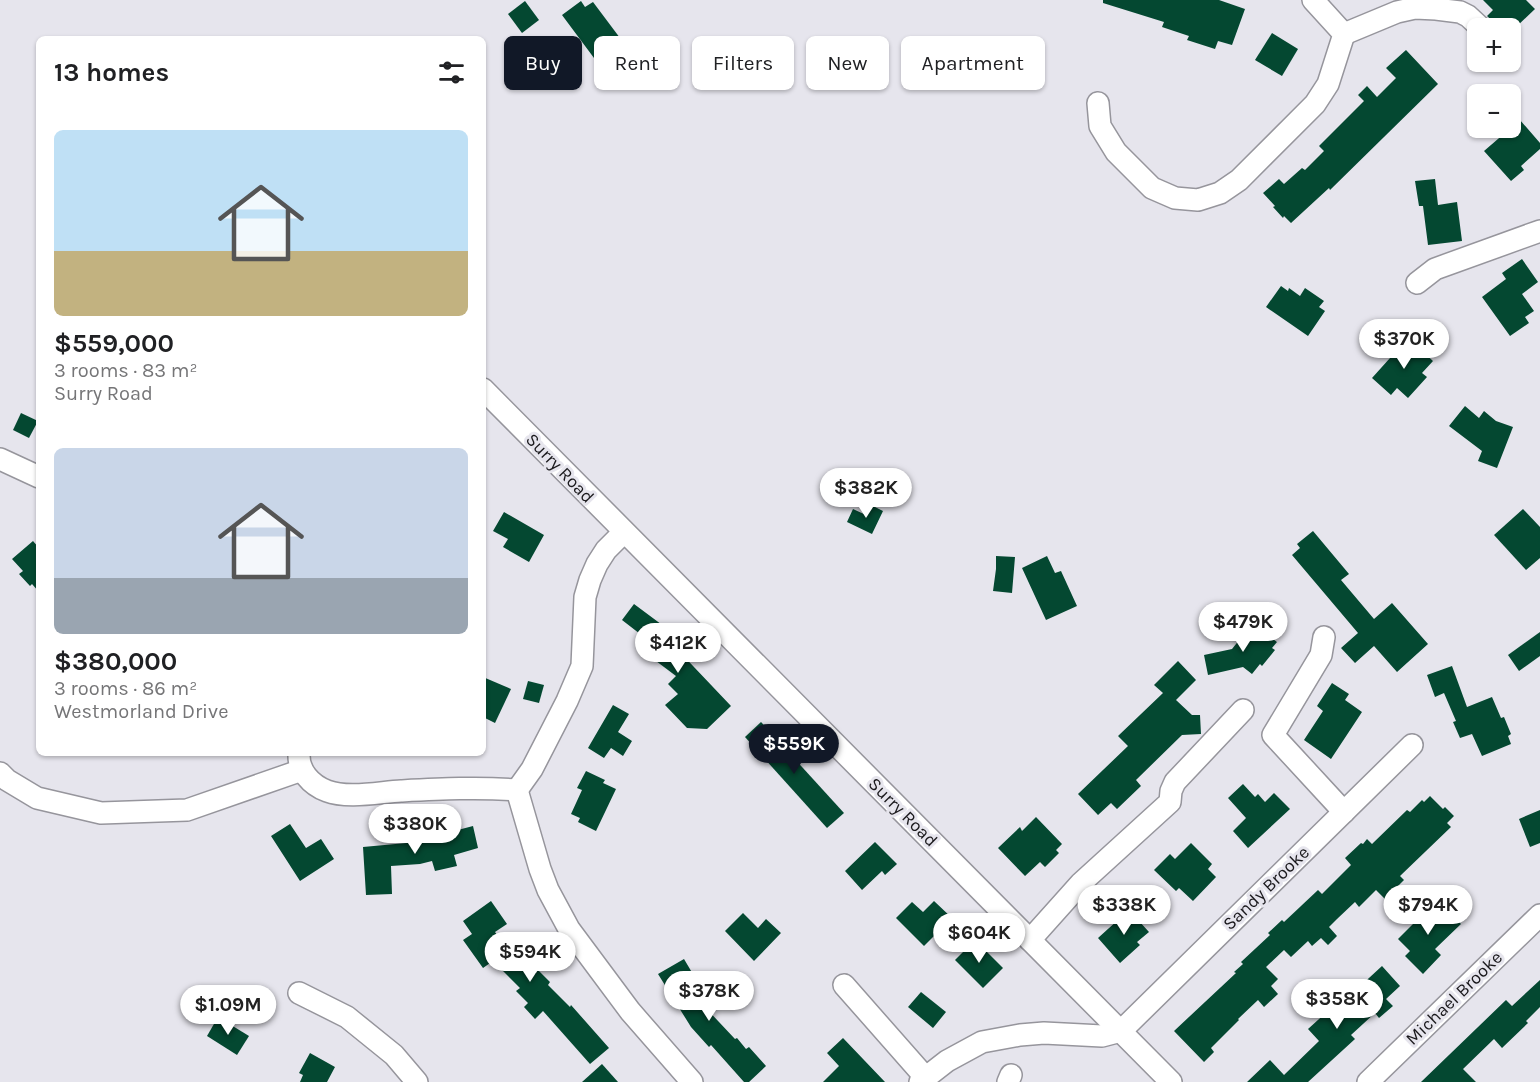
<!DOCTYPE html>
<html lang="en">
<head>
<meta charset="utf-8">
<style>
	:root { --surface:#fff; --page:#f6f6f6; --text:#202124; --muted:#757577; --accent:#111827 }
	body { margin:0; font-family:Karla,sans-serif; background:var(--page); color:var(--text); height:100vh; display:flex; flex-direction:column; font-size:22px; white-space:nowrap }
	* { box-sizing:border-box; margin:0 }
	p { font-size:20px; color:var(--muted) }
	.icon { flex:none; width:33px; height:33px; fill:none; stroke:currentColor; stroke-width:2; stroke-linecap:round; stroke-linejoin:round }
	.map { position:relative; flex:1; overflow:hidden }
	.sheet { position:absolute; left:36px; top:36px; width:450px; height:720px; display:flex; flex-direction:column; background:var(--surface); border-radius:9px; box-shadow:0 2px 4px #0004 }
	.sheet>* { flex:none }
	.hud { position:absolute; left:504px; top:36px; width:570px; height:54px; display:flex; gap:12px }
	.fabs { position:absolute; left:1467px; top:18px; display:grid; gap:12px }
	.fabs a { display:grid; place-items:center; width:54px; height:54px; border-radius:9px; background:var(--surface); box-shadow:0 2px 4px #0004; font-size:30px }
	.price { position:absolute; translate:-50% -51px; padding:0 14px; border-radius:21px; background:#fff; color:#222; font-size:20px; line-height:39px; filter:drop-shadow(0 2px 3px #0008) }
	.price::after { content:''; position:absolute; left:50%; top:36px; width:18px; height:14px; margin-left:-9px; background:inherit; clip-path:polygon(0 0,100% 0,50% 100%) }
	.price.on { background:var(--accent); color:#fff }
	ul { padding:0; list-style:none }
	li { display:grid; align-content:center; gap:12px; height:318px; padding:0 18px }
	li span { display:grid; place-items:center; height:186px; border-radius:9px; color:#555 }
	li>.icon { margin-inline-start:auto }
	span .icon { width:108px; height:108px; fill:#fffc; stroke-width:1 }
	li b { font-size:26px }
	h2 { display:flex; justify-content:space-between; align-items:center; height:72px; padding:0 18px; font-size:26px }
	.pill { padding:0 21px; border-radius:9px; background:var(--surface); box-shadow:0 2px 4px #0004; font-size:21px; line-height:54px }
	.pill.on { background:var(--accent); color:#fff }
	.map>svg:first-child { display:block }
	.building { fill:#044831 }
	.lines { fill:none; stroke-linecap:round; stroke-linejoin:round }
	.minor-casing { stroke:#96959c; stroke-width:24 }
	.minor { stroke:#fff; stroke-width:21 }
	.labels { text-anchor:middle; stroke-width:6; stroke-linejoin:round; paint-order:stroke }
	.street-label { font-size:18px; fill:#1a191c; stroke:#e6e5ed }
</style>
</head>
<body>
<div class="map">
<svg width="1540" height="1082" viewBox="0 0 1540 1082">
	<rect width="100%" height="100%" fill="#e6e5ed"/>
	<g class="building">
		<polygon points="1103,0 1219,0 1245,9 1232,45 1218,41 1215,49 1187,40 1189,36 1162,27 1164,22 1103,3"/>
		<polygon points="1483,0 1526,0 1535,9 1515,28 1500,28 1487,16 1493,10"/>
		<polygon points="525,1 539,20 522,33 508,14"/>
		<polygon points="581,1 585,7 593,2 620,38 594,58 562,15"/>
		<polygon points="1272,33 1298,49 1282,76 1255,60"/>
		<polygon points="1406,50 1438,84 1330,190 1329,188 1291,223 1284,216 1283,218 1273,207 1275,206 1263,193 1279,179 1284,184 1302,168 1305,170 1324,151 1319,146 1364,101 1358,95 1367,86 1377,97 1396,78 1386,68"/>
		<polygon points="1520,120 1540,143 1540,149 1521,166 1524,170 1511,181 1484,151"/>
		<polygon points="1435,179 1438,205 1457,202 1462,241 1428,245 1423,206 1419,206 1415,181"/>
		<polygon points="1522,259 1538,282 1522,294 1534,311 1525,317 1529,323 1510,336 1482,297 1506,279 1502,273"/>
		<polygon points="1281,286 1288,291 1289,288 1300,296 1305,288 1324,301 1319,307 1325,311 1308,336 1266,307"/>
		<polygon points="1408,338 1433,361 1422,373 1427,377 1408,398 1397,388 1391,395 1372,378"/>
		<polygon points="1465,406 1479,418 1484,411 1496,421 1513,427 1497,468 1478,461 1482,451 1449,426"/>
		<polygon points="21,413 38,421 29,438 13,430"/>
		<polygon points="871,505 883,511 872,534 847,522 853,509 866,515"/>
		<polygon points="1523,509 1540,527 1540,558 1526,570 1494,535"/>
		<polygon points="504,512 544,535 529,562 503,547 508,539 493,531"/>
		<polygon points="1313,531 1349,574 1341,580 1374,619 1392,603 1428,644 1397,672 1374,646 1355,663 1341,648 1358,633 1292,555 1300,548 1297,544"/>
		<polygon points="33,541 39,548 39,592 32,584 30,586 19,574 23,571 12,559"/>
		<polygon points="996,556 1015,557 1012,593 993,591 996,569"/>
		<polygon points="1047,556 1055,573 1061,571 1077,606 1046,620 1022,568"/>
		<polygon points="634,604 681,639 675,647 731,706 707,729 687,728 665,705 678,694 668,684 676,676 636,646 644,637 622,620"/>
		<polygon points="1252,624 1277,642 1272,648 1275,650 1262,666 1260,664 1252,674 1243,667 1208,675 1204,655 1232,649"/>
		<polygon points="1540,632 1540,656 1519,671 1508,655"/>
		<polygon points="1178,661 1196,680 1176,700 1192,715 1200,715 1201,734 1182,735 1136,780 1141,786 1117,809 1111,803 1098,815 1078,794 1128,746 1118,736 1163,693 1154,685"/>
		<polygon points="1452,666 1467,707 1492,697 1501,718 1504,717 1511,734 1508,736 1511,744 1482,756 1472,734 1460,738 1453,722 1456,721 1444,693 1435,697 1427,675"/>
		<polygon points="483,677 511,689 495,723 483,717"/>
		<polygon points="528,681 544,685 539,703 523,699"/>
		<polygon points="1332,683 1349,694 1345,700 1362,712 1331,759 1304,740 1323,711 1317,706"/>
		<polygon points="613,705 629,714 618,732 632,741 623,756 611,748 604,758 588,748"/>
		<polygon points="761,722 844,813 827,828 745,737"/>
		<polygon points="586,771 605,780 603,783 616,789 596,831 578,822 580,818 571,814 582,790 577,788"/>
		<polygon points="1243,784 1255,797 1258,794 1265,802 1274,793 1290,809 1248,848 1233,831 1246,818 1228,798"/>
		<polygon points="1430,796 1443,809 1445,807 1454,816 1447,823 1451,827 1400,876 1404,880 1385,899 1376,890 1359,907 1355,902 1337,919 1329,927 1337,936 1328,945 1321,938 1312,946 1308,941 1291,957 1284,950 1266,967 1278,979 1271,986 1278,994 1264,1007 1258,1000 1238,1019 1239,1020 1211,1048 1214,1052 1204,1062 1174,1031 1236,973 1234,972 1243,964 1241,962 1270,935 1268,933 1282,920 1284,922 1318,890 1322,894 1351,865 1345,858 1361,843 1363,844 1367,839 1372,844 1407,810 1410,812 1422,800 1424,802"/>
		<polygon points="1540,810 1540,843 1530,847 1519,819"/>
		<polygon points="1036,817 1062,844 1056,850 1059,853 1045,867 1040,862 1025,876 998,848 1020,827 1022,831"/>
		<polygon points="290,824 306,848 321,839 334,859 300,881 271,836"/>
		<polygon points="452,824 454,831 473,826 478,848 454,855 457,866 435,871 432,861 420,864 391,866 392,894 366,895 363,847 417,842 415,834"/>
		<polygon points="875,842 897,864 885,875 882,871 862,890 845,871"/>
		<polygon points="1191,843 1212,864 1208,869 1216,877 1193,901 1179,888 1176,891 1154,870 1170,854 1175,859"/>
		<polygon points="1437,900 1461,924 1435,949 1441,955 1423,974 1405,956 1410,951 1398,939"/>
		<polygon points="491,901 507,924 495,932 518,965 523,960 536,973 538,970 550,982 548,985 570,1007 571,1005 609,1048 590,1064 543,1011 535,1019 524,1007 528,1003 516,991 520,988 493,961 483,968 463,940 472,934 463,921"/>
		<polygon points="934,901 952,918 924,946 896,918 912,902 923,912"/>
		<polygon points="1129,910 1149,932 1137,942 1140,945 1120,963 1098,938"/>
		<polygon points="743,913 758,928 766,919 781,933 754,961 725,931"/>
		<polygon points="975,940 1003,968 983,988 955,960"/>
		<polygon points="684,959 700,986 696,988 703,1000 703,1005 735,1039 737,1038 746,1049 749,1047 766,1066 749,1082 744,1082 711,1045 709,1047 691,1027 658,974"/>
		<polygon points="1382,966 1400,986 1386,999 1393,1006 1379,1018 1375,1013 1351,1035 1355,1039 1308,1082 1247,1082 1270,1060 1284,1075 1319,1041 1308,1029 1329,1010 1331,1013"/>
		<polygon points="1540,980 1540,1007 1526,1021 1528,1023 1502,1048 1494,1039 1463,1069 1476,1082 1421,1082 1506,1000 1512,1006"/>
		<polygon points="921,992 946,1012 933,1028 908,1007"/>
		<polygon points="218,1017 249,1036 237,1055 207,1036"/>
		<polygon points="843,1038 885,1082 823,1082 839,1066 827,1053"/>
		<polygon points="310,1053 335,1067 327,1082 300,1082 303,1075 299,1073"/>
		<polygon points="602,1064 618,1082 582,1082"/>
	</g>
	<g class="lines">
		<defs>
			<g id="minor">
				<polyline points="1344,34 1397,12 1415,8 1436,9 1460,12 1468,16 1481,28"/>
				<polyline points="1098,103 1100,126 1116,152 1152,188 1175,198 1198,200 1220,193 1239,180 1315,104 1328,84 1344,34 1313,0"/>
				<polyline points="1417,283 1435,269 1540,231"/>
				<polyline points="483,389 1171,1082"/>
				<polyline points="0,459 39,477"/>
				<polyline points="1324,637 1321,655 1273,735 1344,812"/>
				<path d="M299,753C298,771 311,785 327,791C348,799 380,792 401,791C440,789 478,787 517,790"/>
				<polyline points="0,773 7,780 37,798 101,813 187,810 302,770"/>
				<polyline points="517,790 540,869 548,890 569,929 630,1011 692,1082"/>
				<polyline points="517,790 532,769 567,701 582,666 585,597 590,580 597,564 606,550 624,532"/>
				<polyline points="1030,940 1081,883 1170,802 1171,791 1175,782 1243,710"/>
				<polyline points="844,985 925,1077"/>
				<polyline points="299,993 347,1017 394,1055 417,1082"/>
				<polyline points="920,1082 947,1061 982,1042 1020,1035 1044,1033 1102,1036 1121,1031 1412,745"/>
				<polyline points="1008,1082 1011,1075"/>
				<polyline points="1368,1082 1540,915"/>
			</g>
		</defs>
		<use href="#minor" class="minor-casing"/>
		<use href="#minor" class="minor"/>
	</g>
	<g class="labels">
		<g class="street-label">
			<text transform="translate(560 468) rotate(46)" y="6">Surry Road</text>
			<text transform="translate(903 812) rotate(45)" y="6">Surry Road</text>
			<text transform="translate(1266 888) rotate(-44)" y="6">Sandy Brooke</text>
			<text transform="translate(1454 998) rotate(-44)" y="6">Michael Brooke</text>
		</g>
	</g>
</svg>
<div class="fabs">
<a>+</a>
<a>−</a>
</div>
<b class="price" style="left:1404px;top:370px">$370K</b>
<b class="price" style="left:866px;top:519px">$382K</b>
<b class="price" style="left:1243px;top:653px">$479K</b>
<b class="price" style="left:678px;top:674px">$412K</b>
<b class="price on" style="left:794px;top:775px">$559K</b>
<b class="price" style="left:415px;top:855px">$380K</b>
<b class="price" style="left:1124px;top:936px">$338K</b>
<b class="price" style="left:1428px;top:936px">$794K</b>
<b class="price" style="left:979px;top:964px">$604K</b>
<b class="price" style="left:530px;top:983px">$594K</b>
<b class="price" style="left:709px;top:1022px">$378K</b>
<b class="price" style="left:1337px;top:1030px">$358K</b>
<b class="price" style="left:228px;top:1036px">$1.09M</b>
<div class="hud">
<a class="pill on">Buy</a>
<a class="pill">Rent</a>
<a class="pill">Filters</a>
<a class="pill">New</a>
<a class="pill">Apartment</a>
</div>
<section class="sheet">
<h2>13 homes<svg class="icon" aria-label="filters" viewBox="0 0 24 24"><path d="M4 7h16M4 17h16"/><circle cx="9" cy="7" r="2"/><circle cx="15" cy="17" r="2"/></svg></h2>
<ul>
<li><span style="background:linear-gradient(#bfe0f5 65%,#c2b280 0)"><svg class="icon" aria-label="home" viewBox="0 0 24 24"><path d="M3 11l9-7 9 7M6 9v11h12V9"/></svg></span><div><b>$559,000</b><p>3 rooms · 83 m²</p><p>Surry Road</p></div></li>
<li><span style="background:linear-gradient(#c9d6e8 70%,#9aa5b1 0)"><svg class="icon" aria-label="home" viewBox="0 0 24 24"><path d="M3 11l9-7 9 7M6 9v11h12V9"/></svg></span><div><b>$380,000</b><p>3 rooms · 86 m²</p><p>Westmorland Drive</p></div></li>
</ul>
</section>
</div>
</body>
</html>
